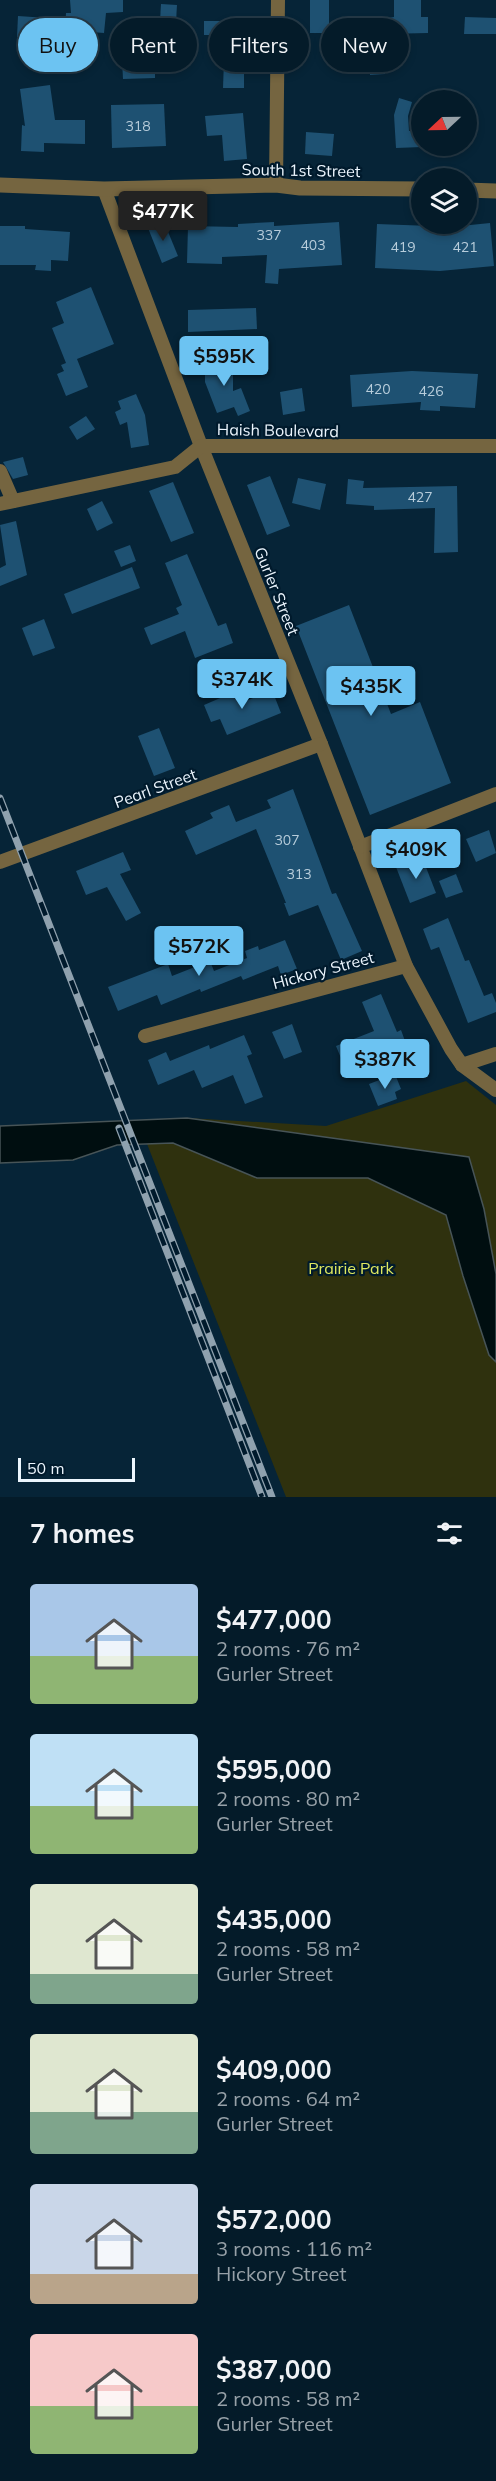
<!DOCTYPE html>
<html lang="en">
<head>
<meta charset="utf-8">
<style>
	:root { --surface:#041b29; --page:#0d2431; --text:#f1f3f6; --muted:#97a1a8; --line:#253946; --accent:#6cc3f2 }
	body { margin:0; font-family:Mulish,sans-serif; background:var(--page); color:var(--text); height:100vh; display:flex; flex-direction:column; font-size:22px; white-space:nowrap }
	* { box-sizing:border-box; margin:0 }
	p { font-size:20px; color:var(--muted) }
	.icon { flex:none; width:33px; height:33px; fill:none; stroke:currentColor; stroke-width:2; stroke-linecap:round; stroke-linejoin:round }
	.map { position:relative; height:1497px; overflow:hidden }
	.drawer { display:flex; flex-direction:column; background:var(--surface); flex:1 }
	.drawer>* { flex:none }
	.banner { position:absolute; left:18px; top:18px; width:460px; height:54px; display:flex; gap:12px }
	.needle { width:39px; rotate:248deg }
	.controls { position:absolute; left:411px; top:90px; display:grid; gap:12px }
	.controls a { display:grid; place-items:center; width:66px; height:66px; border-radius:50%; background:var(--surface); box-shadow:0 3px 9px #0003,0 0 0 2px var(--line); font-size:30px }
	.scale { position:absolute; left:18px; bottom:15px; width:117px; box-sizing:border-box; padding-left:6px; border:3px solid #ecf6fe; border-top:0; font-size:16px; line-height:21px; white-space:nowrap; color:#ecf6fe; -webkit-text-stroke:4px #001a2c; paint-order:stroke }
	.price { position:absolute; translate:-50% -51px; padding:0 14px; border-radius:6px; background:var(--accent); color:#111; font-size:20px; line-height:39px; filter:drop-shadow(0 2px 3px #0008) }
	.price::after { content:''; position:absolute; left:50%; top:36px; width:18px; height:14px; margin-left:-9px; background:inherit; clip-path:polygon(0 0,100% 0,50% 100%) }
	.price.selected { background:#222; color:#fff }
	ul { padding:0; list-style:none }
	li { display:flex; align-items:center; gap:18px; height:150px; padding:0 30px }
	li span { display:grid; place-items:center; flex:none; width:168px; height:120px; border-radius:6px; color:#555 }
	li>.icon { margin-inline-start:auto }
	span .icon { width:72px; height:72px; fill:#fffc; stroke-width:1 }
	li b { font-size:26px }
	h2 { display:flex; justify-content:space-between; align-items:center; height:72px; padding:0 30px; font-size:26px }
	.tag { padding:0 21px; border-radius:27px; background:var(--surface); box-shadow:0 3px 9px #0003,0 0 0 2px var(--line); font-size:21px; line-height:54px }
	.tag.selected { background:var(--accent); color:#111 }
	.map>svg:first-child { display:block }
	.green { fill:#2f310e }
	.water { fill:#000e10; stroke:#475457; stroke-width:1.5 }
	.building { fill:#1e5172 }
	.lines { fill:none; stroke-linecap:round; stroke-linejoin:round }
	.minor { stroke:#756540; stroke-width:14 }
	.tertiary { stroke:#756540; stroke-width:15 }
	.rail-casing { stroke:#8fa1ae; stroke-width:7 }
	.rail { stroke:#001a2c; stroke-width:4.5; stroke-dasharray:14; stroke-linecap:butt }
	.labels { text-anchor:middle; stroke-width:4.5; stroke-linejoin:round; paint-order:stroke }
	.number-label { font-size:14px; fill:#b8cddb }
	.street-label { font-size:16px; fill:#ecf6fe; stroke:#001a2c }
	.park-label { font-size:16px; fill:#dee860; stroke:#001a2c }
</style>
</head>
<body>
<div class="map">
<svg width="496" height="1497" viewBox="0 0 496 1497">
	<rect width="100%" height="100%" fill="#062437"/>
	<polygon class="green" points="466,1081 496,1105 496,1497 286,1497 138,1121 187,1118 326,1126"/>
	<polygon class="water" points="187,1118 469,1157 484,1209 496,1274 496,1362 489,1355 463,1276 446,1215 368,1178 257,1178 173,1143 117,1145 73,1160 0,1163 0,1126"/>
	<g class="building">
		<polygon points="70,0 123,0 123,12 106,13 104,33 65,30 66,13 71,13"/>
		<rect x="310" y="0" width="19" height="33"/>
		<polygon points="394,0 421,0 421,17 428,17 428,33 384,34 385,74 370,75 370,39 367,40 364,22 394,17"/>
		<polygon points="161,4 177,5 176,22 160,21"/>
		<polygon points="18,16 62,19 61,39 17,37"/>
		<polygon points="465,17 496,18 496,34 464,34"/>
		<rect x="204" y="21" width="29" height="14"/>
		<polygon points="155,59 155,78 123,79 122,60"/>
		<polygon points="224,60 244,61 244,88 223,88"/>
		<polygon points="50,85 55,120 85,120 85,144 44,143 44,152 21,151 22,125 25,126 20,89"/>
		<polygon points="399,98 412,102 408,116 409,131 422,131 422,147 396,148 394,115"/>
		<polygon points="164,104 166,146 112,148 111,105"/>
		<polygon points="243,113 247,159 224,161 222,135 207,136 205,116"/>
		<polygon points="306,132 334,134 332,156 305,154"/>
		<polygon points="164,222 178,256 162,263 148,228"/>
		<polygon points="274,222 274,226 339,222 342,265 279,269 278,284 265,283 267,255 222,257 222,264 187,263 188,226 238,227 238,224"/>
		<polygon points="490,223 494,266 440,271 375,268 377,224 431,226 431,229"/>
		<polygon points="0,226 25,226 25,229 70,232 68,261 51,260 51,271 35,270 36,265 0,265"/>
		<polygon points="91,287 114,344 77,359 88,387 66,396 57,374 64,371 61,365 66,363 52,328 64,323 56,302"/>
		<polygon points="256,308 257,329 188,332 188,310"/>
		<polygon points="205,361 233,361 233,391 241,388 250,411 238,416 234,407 217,413 205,382"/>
		<polygon points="412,371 478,374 475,408 440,406 440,411 420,410 421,402 352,407 350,375"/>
		<polygon points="302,388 305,411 283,415 280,392"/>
		<polygon points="136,394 145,415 149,445 131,448 127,422 120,425 115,412 121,409 118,401"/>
		<polygon points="86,416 95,429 77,440 69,427"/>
		<polygon points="23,457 28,475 13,479 3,462"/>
		<polygon points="270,476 290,526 267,535 247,485"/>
		<polygon points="298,478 326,484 320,510 292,503"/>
		<polygon points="348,479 364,481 363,488 457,486 458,552 434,553 435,508 374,510 374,506 346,504"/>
		<polygon points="173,482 194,533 171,542 149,491"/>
		<polygon points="102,501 113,523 97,531 87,509"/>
		<polygon points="16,521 27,575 0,586 0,568 6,565 0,525"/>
		<polygon points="130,545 136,561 121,567 114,551"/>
		<polygon points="187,554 218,626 226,623 233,643 195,658 185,631 151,645 144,628 179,614 176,608 182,605 165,563"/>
		<polygon points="132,567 140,588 72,614 64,594"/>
		<polygon points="349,605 391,714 420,702 451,783 370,815 296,626"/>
		<polygon points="44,619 55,648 33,656 22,628"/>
		<polygon points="241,689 246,701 272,690 281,713 227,735 220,719 211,722 204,705"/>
		<polygon points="159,728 175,768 154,776 138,736"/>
		<polygon points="293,789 332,894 336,893 362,951 341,960 318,905 289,916 284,903 286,903 256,829 196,855 185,831 213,818 210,813 229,805 236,822 271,808 267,800"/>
		<polygon points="489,830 496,853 476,862 466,839"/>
		<polygon points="123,852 131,870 120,874 141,913 126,921 107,887 86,895 76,871"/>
		<polygon points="422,857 436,893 410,903 396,867"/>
		<polygon points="456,874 463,892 446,898 439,881"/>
		<polygon points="448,918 465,961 469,960 484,996 492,993 496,1003 496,1012 468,1023 439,947 431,950 423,929"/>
		<polygon points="285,940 297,969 281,975 278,966 243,980 241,976 201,992 200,989 161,1005 157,995 118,1011 108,987 168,964 172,976 210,961 214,971 247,958 245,951 258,946 259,950"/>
		<polygon points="381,994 397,1032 401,1030 409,1052 379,1064 374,1051 343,1063 336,1046 374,1031 362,1002"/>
		<polygon points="292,1024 302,1052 284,1059 272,1032"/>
		<polygon points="244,1035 252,1054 247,1056 263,1097 245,1104 233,1075 202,1088 194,1070 158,1085 148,1060 166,1052 170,1061 209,1045 210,1049"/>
		<polygon points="395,1074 401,1089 395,1092 397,1099 378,1106 369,1084"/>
	</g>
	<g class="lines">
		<g class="minor">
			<polyline points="276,185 278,0"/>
			<polyline points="104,189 201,446 321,744 406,966 451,1049 462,1065 496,1090"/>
			<polyline points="0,471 13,501"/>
			<polyline points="0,504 175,467 201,446 496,446"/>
			<polyline points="360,847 496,794"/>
			<polyline points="0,862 321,744"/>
			<polyline points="145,1036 406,966"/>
			<polyline points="462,1065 496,1054"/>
		</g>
		<g class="tertiary">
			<polyline points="0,185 104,189 276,185 300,188 422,189"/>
			<polyline points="466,190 496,191"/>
		</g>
		<defs>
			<g id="rail">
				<polyline points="0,798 272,1497"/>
				<polyline points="119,1128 262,1497"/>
			</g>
		</defs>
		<use href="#rail" class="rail-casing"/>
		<use href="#rail" class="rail"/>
	</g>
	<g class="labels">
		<g class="number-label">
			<text x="138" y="131">318</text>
			<text x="269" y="240">337</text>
			<text x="313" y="250">403</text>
			<text x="403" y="252">419</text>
			<text x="465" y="252">421</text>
			<text x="378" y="394">420</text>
			<text x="431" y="396">426</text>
			<text x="420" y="502">427</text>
			<text x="287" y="845">307</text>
			<text x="299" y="879">313</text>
		</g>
		<g class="street-label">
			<text transform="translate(301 170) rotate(1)" y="6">South 1st Street</text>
			<text transform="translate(278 430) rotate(1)" y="6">Haish Boulevard</text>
			<text transform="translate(277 591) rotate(68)" y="6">Gurler Street</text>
			<text transform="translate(155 788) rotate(-20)" y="6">Pearl Street</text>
			<text transform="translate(323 970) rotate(-15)" y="6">Hickory Street</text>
		</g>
		<g class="park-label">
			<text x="351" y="1274">Prairie Park</text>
		</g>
	</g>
</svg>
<div class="controls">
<a><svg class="needle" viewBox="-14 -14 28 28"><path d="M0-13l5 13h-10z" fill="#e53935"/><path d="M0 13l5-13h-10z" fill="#97a1a8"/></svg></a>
<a><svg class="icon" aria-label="layers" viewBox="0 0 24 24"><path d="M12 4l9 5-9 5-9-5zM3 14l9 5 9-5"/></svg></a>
</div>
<div class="scale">50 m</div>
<b class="price selected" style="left:163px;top:242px">$477K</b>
<b class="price" style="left:224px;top:387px">$595K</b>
<b class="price" style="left:242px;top:710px">$374K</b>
<b class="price" style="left:371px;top:717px">$435K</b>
<b class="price" style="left:416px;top:880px">$409K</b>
<b class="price" style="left:199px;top:977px">$572K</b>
<b class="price" style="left:385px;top:1090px">$387K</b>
<div class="banner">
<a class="tag selected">Buy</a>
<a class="tag">Rent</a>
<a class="tag">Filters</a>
<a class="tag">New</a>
</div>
</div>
<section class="drawer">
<h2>7 homes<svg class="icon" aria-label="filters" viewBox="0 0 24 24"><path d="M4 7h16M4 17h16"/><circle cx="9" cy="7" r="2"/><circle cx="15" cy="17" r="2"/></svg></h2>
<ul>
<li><span style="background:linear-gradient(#a9c7e8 60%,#8fb573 0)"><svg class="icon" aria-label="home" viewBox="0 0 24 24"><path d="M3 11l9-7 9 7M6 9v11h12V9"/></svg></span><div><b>$477,000</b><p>2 rooms · 76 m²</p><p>Gurler Street</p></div></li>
<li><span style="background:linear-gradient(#bfe0f5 60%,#8fb573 0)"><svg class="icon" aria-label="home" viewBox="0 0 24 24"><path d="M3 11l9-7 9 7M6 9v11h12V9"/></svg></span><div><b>$595,000</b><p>2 rooms · 80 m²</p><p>Gurler Street</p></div></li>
<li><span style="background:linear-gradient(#dfe7d0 75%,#7fa58c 0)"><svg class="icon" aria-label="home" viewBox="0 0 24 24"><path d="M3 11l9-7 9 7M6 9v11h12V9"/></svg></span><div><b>$435,000</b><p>2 rooms · 58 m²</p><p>Gurler Street</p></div></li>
<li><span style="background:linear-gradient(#dfe7d0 65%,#7fa58c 0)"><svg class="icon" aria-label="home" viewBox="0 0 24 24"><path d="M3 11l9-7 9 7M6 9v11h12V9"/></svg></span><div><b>$409,000</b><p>2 rooms · 64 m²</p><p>Gurler Street</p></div></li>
<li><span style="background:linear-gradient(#c9d6e8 75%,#b9a48a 0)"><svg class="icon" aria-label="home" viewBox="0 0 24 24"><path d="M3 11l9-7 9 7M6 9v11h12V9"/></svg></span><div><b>$572,000</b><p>3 rooms · 116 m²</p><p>Hickory Street</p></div></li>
<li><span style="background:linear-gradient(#f6c9c9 60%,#8fb573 0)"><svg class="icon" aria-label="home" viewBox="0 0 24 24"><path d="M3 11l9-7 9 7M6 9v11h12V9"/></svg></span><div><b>$387,000</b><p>2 rooms · 58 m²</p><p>Gurler Street</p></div></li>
</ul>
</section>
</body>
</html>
